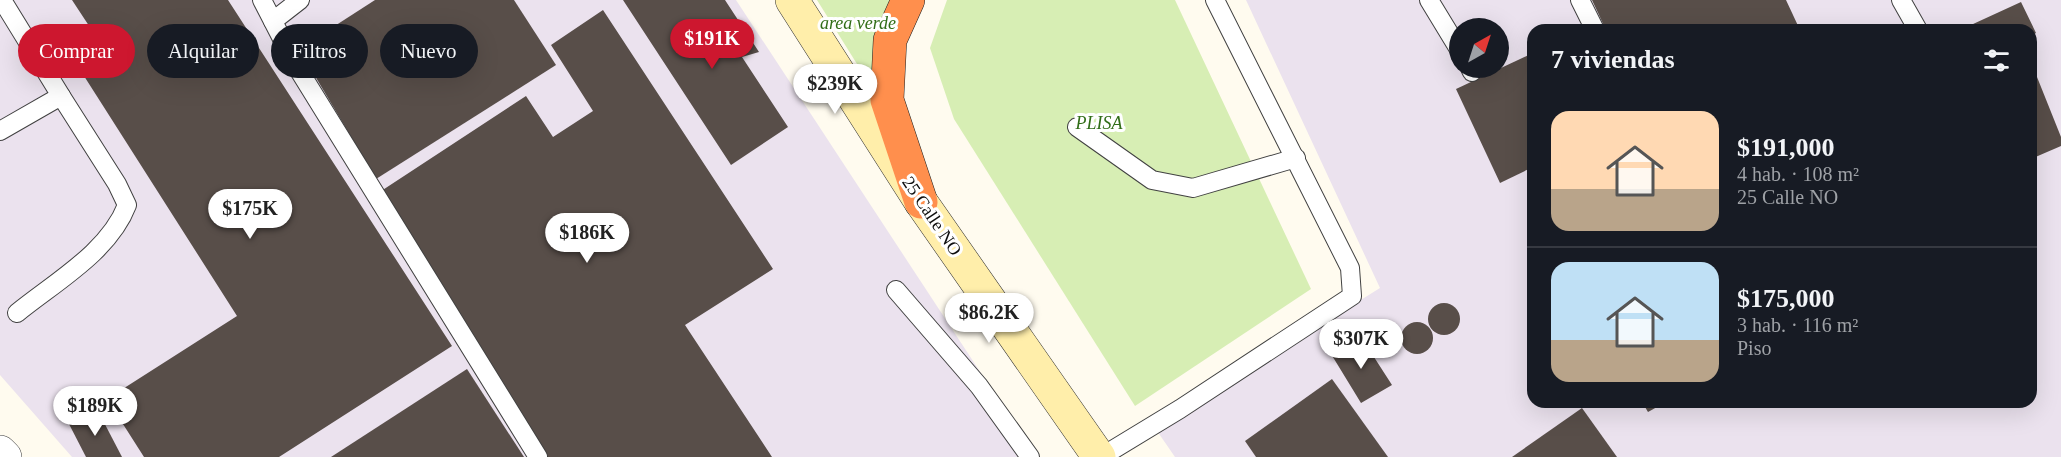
<!DOCTYPE html>
<html lang="es">
<head>
<meta charset="utf-8">
<style>
	:root { --surface:#171b24; --page:#242831; --text:#f1f3f6; --muted:#9ea1a6; --line:#363941; --accent:#cd172f }
	body { margin:0; font-family:"Times New Roman",serif; background:var(--page); color:var(--text); height:100vh; display:flex; flex-direction:column; font-size:22px; white-space:nowrap }
	* { box-sizing:border-box; margin:0 }
	p { font-size:20px; color:var(--muted) }
	.icon { flex:none; width:33px; height:33px; fill:none; stroke:currentColor; stroke-width:2; stroke-linecap:round; stroke-linejoin:round }
	.map { position:relative; flex:1; overflow:hidden }
	.side { position:absolute; left:1527px; top:24px; width:510px; height:384px; display:flex; flex-direction:column; background:var(--surface); border-radius:18px; box-shadow:0 6px 24px #0002 }
	.side>* { flex:none }
	.banner { position:absolute; left:18px; top:24px; width:570px; height:54px; display:flex; gap:12px }
	.needle { width:39px; rotate:39deg }
	.buttons { position:absolute; left:1449px; top:18px; display:grid; gap:12px }
	.buttons a { display:grid; place-items:center; width:60px; height:60px; border-radius:50%; background:var(--surface); box-shadow:0 6px 24px #0002; font-size:30px }
	.price { position:absolute; translate:-50% -51px; padding:0 14px; border-radius:21px; background:#fff; color:#222; font-size:20px; line-height:39px; filter:drop-shadow(0 2px 3px #0008) }
	.price::after { content:''; position:absolute; left:50%; top:36px; width:18px; height:14px; margin-left:-9px; background:inherit; clip-path:polygon(0 0,100% 0,50% 100%) }
	.price.on { background:var(--accent); color:#fff }
	ul { padding:0; list-style:none }
	li { display:flex; align-items:center; gap:18px; height:150px; padding:0 24px }
	li+li { border-top:2px solid var(--line) }
	li span { display:grid; place-items:center; flex:none; width:168px; height:120px; border-radius:18px; color:#555 }
	li>.icon { margin-inline-start:auto }
	span .icon { width:72px; height:72px; fill:#fffc; stroke-width:1 }
	li b { font-size:26px }
	h2 { display:flex; justify-content:space-between; align-items:center; height:72px; padding:0 24px; font-size:26px }
	.chip { padding:0 21px; border-radius:27px; background:var(--surface); box-shadow:0 6px 24px #0002; font-size:21px; line-height:54px }
	.chip.on { background:var(--accent); color:#fff }
	.map>svg:first-child { display:block }
	.industrial { fill:#ebe2ee; fill-rule:evenodd }
	.green { fill:#d7eeb4 }
	.building { fill:#584e49 }
	.lines { fill:none; stroke-linecap:round; stroke-linejoin:round }
	.lane-casing { stroke:#414141; stroke-width:20 }
	.street-casing { stroke:#414141; stroke-width:34 }
	.secondary-casing { stroke:#303030; stroke-width:34 }
	.highway-casing { stroke:#1f1f1f; stroke-width:34 }
	.lane { stroke:#fff; stroke-width:18 }
	.street { stroke:#fff; stroke-width:33 }
	.secondary { stroke:#fea; stroke-width:33 }
	.highway { stroke:#ff8f4d; stroke-width:33 }
	.labels { text-anchor:middle; stroke-width:6; stroke-linejoin:round; paint-order:stroke }
	.park-label { font-size:18px; font-style:italic; fill:#306d17; stroke:#fff }
	.street-label { font-size:18px; fill:#0e0e0e; stroke:#fff }
</style>
</head>
<body>
<div class="map">
<svg width="2061" height="457" viewBox="0 0 2061 457">
	<rect width="100%" height="100%" fill="#fffbef"/>
	<g class="industrial">
		<polygon points="0,0 736,0 1036,457 72,457 0,375"/>
		<path d="M1246,0H2061V457H1175L1155,428L1380,288ZM1460,28H1498V68H1460ZM1533,30H2031V402H1533Z"/>
	</g>
	<g class="green">
		<polygon points="817,0 892,0 872,88"/>
		<polygon points="947,0 1175,0 1311,289 1135,406 954,119 930,48"/>
	</g>
	<g class="building">
		<polygon points="72,0 228,0 452,346 279,457 144,457 107,399 237,316 70,54 97,38"/>
		<polygon points="375,0 514,0 556,65 376,179 299,49"/>
		<polygon points="623,0 725,0 759,52 742,57 788,127 731,165"/>
		<polygon points="1592,0 1786,0 1800,30 1606,30"/>
		<polygon points="2021,2 2036,33 2031,36 2031,30 1960,30"/>
		<polygon points="603,10 773,269 685,325 772,457 543,457 372,197 526,96 553,137 593,111 551,45"/>
		<polygon points="1533,53 1533,167 1500,183 1456,89"/>
		<polygon points="2037,77 2061,137 2061,146 2031,159 2031,79"/>
		<circle cx="1444" cy="319" r="16"/>
		<circle cx="1417" cy="338" r="16"/>
		<polygon points="1363,340 1392,385 1361,403 1328,349 1338,342 1343,352"/>
		<polygon points="467,369 524,457 331,457"/>
		<polygon points="1332,379 1388,457 1256,457 1245,441"/>
		<polygon points="1642,402 1666,402 1648,412"/>
		<polygon points="1582,408 1617,457 1512,457"/>
		<polygon points="97,409 122,457 86,457 69,424"/>
	</g>
	<g class="lines">
		<defs>
			<g id="lane">
				<polyline points="262,0 295,64 538,457"/>
				<polyline points="1429,0 1460,51"/>
				<polyline points="1580,0 1595,30"/>
				<polyline points="1901,0 1918,30"/>
				<polyline points="273,21 300,0"/>
				<polyline points="1470,68 1472,72"/>
				<polyline points="1077,127 1152,180 1193,188 1296,158"/>
				<polyline points="0,131 61,96 2,0"/>
				<polyline points="896,290 979,386 1030,457"/>
				<path d="M17,313C55,282 109,252 127,205L117,184L61,96"/>
				<polyline points="1101,457 1180,409 1352,296 1350,268 1215,0"/>
			</g>
			<polyline id="street" points="0,452 5,457"/>
			<polyline id="secondary" points="792,0 921,202 1099,457"/>
			<polyline id="highway" points="908,0 890,40 887,100 921,202"/>
		</defs>
		<use href="#lane" class="lane-casing"/>
		<use href="#street" class="street-casing"/>
		<use href="#secondary" class="secondary-casing"/>
		<use href="#highway" class="highway-casing"/>
		<use href="#lane" class="lane"/>
		<use href="#street" class="street"/>
		<use href="#secondary" class="secondary"/>
		<use href="#highway" class="highway"/>
	</g>
	<g class="labels">
		<g class="park-label">
			<text x="858" y="29">area verde</text>
			<text x="1099" y="129">PLISA</text>
		</g>
		<g class="street-label">
			<text transform="translate(932 216) rotate(56)" y="6">25 Calle NO</text>
		</g>
	</g>
</svg>
<div class="buttons">
<a><svg class="needle" viewBox="-14 -14 28 28"><path d="M0-13l5 13h-10z" fill="#e53935"/><path d="M0 13l5-13h-10z" fill="#9ea1a6"/></svg></a>
</div>
<b class="price on" style="left:712px;top:70px">$191K</b>
<b class="price" style="left:835px;top:115px">$239K</b>
<b class="price" style="left:250px;top:240px">$175K</b>
<b class="price" style="left:587px;top:264px">$186K</b>
<b class="price" style="left:989px;top:344px">$86.2K</b>
<b class="price" style="left:1361px;top:370px">$307K</b>
<b class="price" style="left:95px;top:437px">$189K</b>
<div class="banner">
<a class="chip on">Comprar</a>
<a class="chip">Alquilar</a>
<a class="chip">Filtros</a>
<a class="chip">Nuevo</a>
</div>
<section class="side">
<h2>7 viviendas<svg class="icon" aria-label="filters" viewBox="0 0 24 24"><path d="M4 7h16M4 17h16"/><circle cx="9" cy="7" r="2"/><circle cx="15" cy="17" r="2"/></svg></h2>
<ul>
<li><span style="background:linear-gradient(#ffd9b3 65%,#b9a48a 0)"><svg class="icon" aria-label="home" viewBox="0 0 24 24"><path d="M3 11l9-7 9 7M6 9v11h12V9"/></svg></span><div><b>$191,000</b><p>4 hab. · 108 m²</p><p>25 Calle NO</p></div></li>
<li><span style="background:linear-gradient(#bfe0f5 65%,#b9a48a 0)"><svg class="icon" aria-label="home" viewBox="0 0 24 24"><path d="M3 11l9-7 9 7M6 9v11h12V9"/></svg></span><div><b>$175,000</b><p>3 hab. · 116 m²</p><p>Piso</p></div></li>
</ul>
</section>
</div>
</body>
</html>
